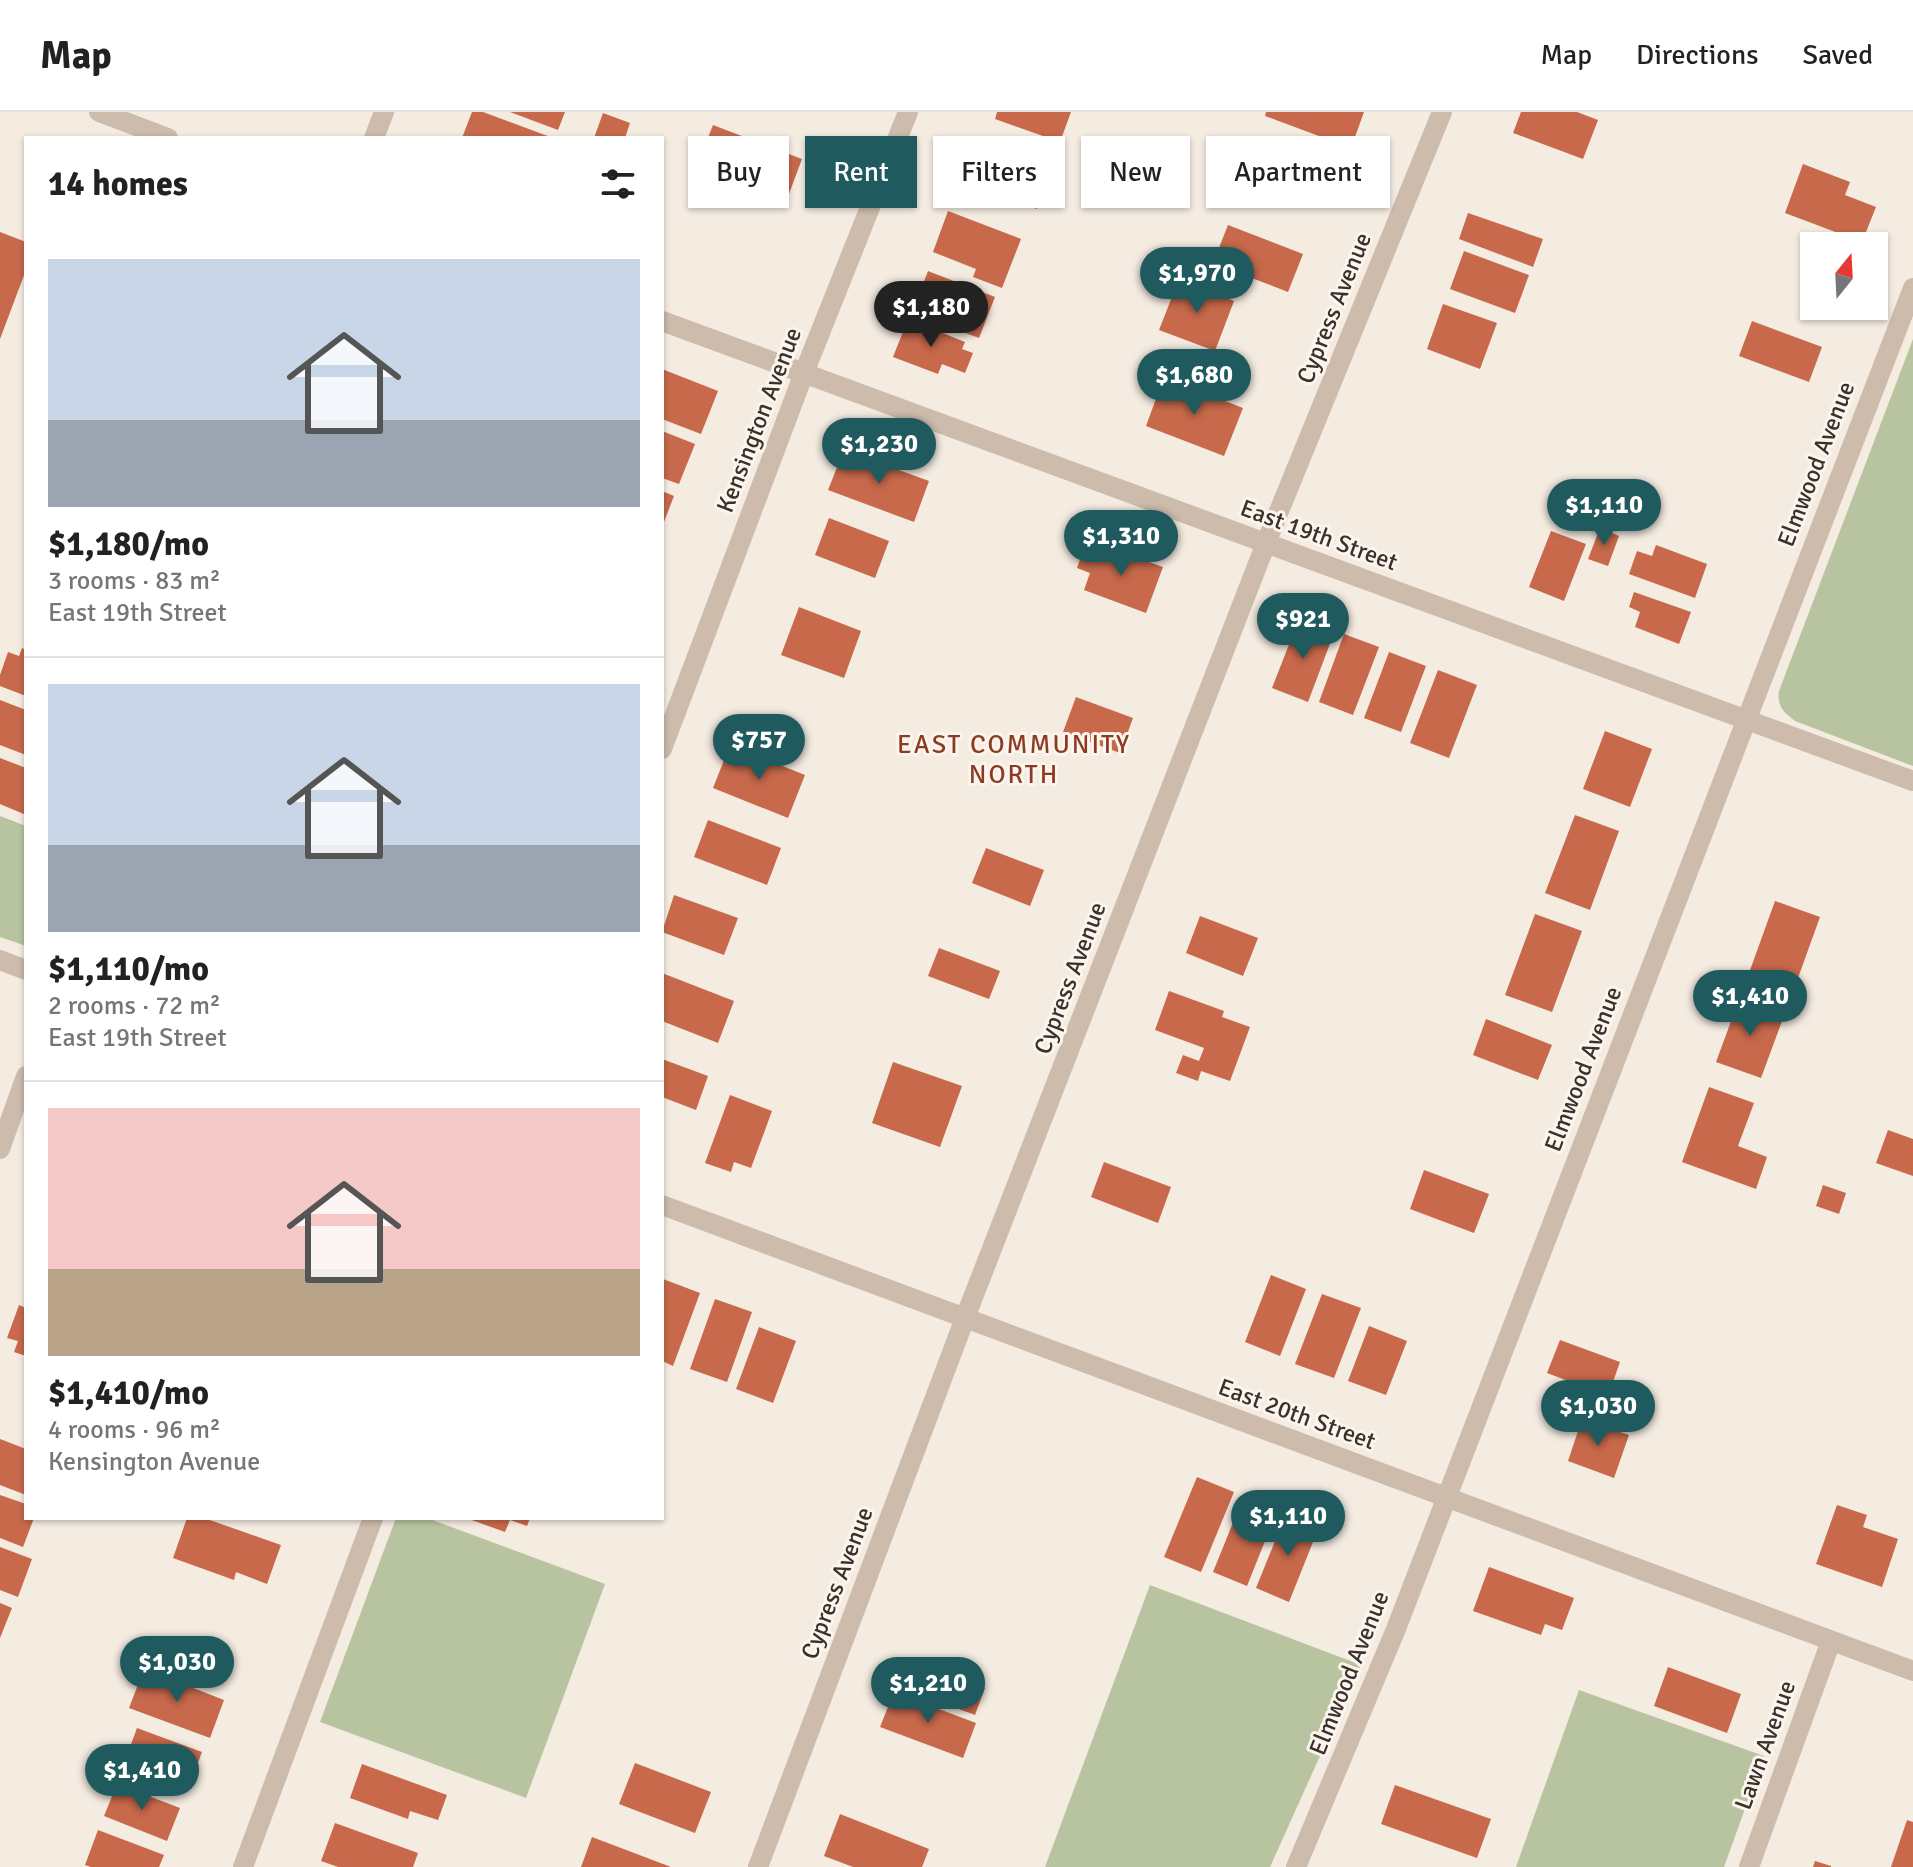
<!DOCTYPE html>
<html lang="en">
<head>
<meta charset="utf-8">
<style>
	:root { --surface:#fff; --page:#f6f6f6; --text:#222; --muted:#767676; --line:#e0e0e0; --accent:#1f5a5e }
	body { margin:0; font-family:Signika,sans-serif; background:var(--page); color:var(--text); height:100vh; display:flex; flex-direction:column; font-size:30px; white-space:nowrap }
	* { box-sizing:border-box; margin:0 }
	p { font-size:26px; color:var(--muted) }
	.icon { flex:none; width:44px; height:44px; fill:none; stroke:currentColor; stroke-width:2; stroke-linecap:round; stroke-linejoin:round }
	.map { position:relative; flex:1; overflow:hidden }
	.panel { position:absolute; left:24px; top:24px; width:640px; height:1384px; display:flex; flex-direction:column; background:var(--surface); border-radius:0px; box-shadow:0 2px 6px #0004 }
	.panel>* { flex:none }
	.banner { position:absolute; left:688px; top:24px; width:760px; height:72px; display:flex; gap:16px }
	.needle { width:52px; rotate:18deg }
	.tools { position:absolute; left:1800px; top:120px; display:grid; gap:16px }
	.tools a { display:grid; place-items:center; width:88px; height:88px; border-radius:0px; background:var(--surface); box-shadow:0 2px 6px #0004; font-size:40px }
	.price { position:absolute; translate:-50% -68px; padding:0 18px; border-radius:28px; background:var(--accent); color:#fff; font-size:26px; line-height:52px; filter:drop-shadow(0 2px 4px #0008) }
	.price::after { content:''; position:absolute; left:50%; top:48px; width:24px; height:18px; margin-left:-12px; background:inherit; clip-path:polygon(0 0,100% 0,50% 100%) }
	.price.on { background:#222; color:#fff }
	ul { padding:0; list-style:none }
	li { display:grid; align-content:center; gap:16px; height:424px; padding:0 24px }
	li+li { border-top:2px solid var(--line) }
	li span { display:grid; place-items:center; height:248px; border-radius:0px; color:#555 }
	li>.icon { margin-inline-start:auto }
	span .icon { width:144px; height:144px; fill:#fffc; stroke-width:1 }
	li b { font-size:34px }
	h2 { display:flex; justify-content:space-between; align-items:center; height:96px; padding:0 24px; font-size:34px }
	.pill { padding:0 28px; border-radius:0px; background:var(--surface); box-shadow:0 2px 6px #0004; font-size:28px; line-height:72px }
	.pill.on { background:var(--accent); color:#fff }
	header { display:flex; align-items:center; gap:48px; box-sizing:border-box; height:112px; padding:0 40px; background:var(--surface); border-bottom:2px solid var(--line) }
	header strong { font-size:38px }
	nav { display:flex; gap:44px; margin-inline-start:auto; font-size:28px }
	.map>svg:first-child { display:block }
	.green { fill:#b8c4a0 }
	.building { fill:#c8694b }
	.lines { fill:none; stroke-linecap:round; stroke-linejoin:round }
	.minor { stroke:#cdbbac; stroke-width:20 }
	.labels { text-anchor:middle; stroke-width:6; stroke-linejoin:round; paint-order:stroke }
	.street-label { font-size:24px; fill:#3b302b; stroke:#fbf5ee }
	.neighbourhood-label { font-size:26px; letter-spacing:2px; fill:#8c3b22; stroke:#fbf5ee }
</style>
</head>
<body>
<header>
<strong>Map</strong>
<nav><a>Map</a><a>Directions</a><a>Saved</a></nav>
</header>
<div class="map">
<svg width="1913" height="1755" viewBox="0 0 1913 1755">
	<rect width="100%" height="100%" fill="#f4ebe1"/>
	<g class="green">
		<path d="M1913,227V654L1795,609C1783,600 1777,594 1779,579Z"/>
		<polygon points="0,704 26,714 26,834 0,825"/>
		<polygon points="396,1406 427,1406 605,1472 526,1686 320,1610"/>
		<polygon points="1150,1473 1361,1553 1270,1755 1045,1755"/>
		<polygon points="1579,1578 1764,1644 1724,1755 1516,1755"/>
	</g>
	<g class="building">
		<polygon points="472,0 483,0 553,26 462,26"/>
		<polygon points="510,0 565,0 558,18"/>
		<polygon points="997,0 1071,0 1060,30 995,7"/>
		<polygon points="1266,0 1364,0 1351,36 1265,4"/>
		<polygon points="1521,0 1577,0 1598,8 1583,47 1513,21"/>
		<polygon points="603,1 630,11 625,26 594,26"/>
		<polygon points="713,13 802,47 786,90 696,56"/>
		<polygon points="971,33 1050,61 1037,97 959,69"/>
		<polygon points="1803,52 1850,70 1845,83 1876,95 1862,130 1785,101"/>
		<polygon points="948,99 1021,127 1002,176 973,165 976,157 933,140"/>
		<polygon points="1468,101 1543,127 1533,155 1459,127"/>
		<polygon points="1228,113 1303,142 1288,180 1213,151"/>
		<polygon points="0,120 26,130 26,158 0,227"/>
		<polygon points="1464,139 1529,163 1515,201 1450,177"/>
		<polygon points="928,159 995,185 979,226 912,201"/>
		<polygon points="1179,167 1234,189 1215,239 1159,218"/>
		<polygon points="1443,192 1497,211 1480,257 1427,237"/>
		<polygon points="908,207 965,230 962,237 973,241 965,261 942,252 938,262 893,245"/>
		<polygon points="1752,209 1822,235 1809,270 1739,244"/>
		<polygon points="662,257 718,279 701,322 662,307"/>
		<polygon points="1164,265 1243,296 1224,344 1146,314"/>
		<polygon points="662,319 695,332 679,372 662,366"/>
		<polygon points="844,338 929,369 914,410 828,378"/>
		<polygon points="662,379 674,384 662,415"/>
		<polygon points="829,406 889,429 875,466 815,443"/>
		<polygon points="1600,416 1619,424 1608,454 1588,447"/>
		<polygon points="1551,419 1586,432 1564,489 1529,475"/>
		<polygon points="1102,433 1163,455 1146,501 1084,478 1090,461 1077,456 1083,439 1098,444"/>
		<polygon points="1656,433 1707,452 1695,486 1629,462 1637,439 1652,444"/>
		<polygon points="1634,480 1691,500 1679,532 1635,515 1640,500 1629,495"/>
		<polygon points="799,495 861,519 844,566 781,543"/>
		<polygon points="1299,507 1334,521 1308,590 1272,576"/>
		<polygon points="1344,522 1379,535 1353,603 1319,590"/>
		<polygon points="22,536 26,538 26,584 0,574 0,563 8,540 19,544"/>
		<polygon points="1389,540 1426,554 1401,620 1364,606"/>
		<polygon points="1438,558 1477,573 1449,646 1410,631"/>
		<polygon points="1076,585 1133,606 1120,641 1063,620"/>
		<polygon points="0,588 26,598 26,643 0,633"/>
		<polygon points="1605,619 1652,637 1630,695 1583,677"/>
		<polygon points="730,633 805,663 788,706 713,676"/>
		<polygon points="0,646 26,656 26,703 0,692"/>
		<polygon points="1575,703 1619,719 1590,798 1545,781"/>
		<polygon points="708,708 781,736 767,773 694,745"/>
		<polygon points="986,736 1044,758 1030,794 972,771"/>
		<polygon points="674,783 738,806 724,843 662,820"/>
		<polygon points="1775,789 1820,805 1794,877 1749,861"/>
		<polygon points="1535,802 1582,819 1552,900 1505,883"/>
		<polygon points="1200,804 1258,826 1243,864 1186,841"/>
		<polygon points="939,836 1000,859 989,887 928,864"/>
		<polygon points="662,861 734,889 718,931 662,909"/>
		<polygon points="1169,879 1224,899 1222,905 1250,915 1230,969 1201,959 1198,969 1176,961 1183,943 1199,949 1204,936 1155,918"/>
		<polygon points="1740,885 1785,901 1761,966 1716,950"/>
		<polygon points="1486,907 1552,933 1538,968 1473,943"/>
		<polygon points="662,947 708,964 696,998 662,985"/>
		<polygon points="893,950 962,974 940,1035 872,1011"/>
		<polygon points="1709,975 1754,991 1738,1034 1767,1045 1756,1077 1682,1050"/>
		<polygon points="730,983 772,999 751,1056 734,1050 731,1060 705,1051"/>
		<polygon points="1888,1018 1913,1027 1913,1064 1876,1051"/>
		<polygon points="1104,1050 1171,1075 1158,1111 1091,1085"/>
		<polygon points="1424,1058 1489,1082 1474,1121 1410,1097"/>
		<polygon points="1823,1073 1846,1081 1839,1102 1816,1094"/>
		<polygon points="1271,1163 1306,1177 1280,1244 1245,1230"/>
		<polygon points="663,1167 700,1181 673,1254 662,1249"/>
		<polygon points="1322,1182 1361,1196 1334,1266 1295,1252"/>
		<polygon points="715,1187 752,1200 727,1270 690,1257"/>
		<polygon points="19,1193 26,1196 26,1244 14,1240 18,1229 7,1226"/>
		<polygon points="1369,1214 1407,1229 1386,1283 1348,1269"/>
		<polygon points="759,1215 796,1229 773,1291 736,1277"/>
		<polygon points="1560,1228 1620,1250 1608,1284 1547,1261"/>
		<polygon points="1582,1307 1629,1323 1614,1366 1568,1349"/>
		<polygon points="0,1327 26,1337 26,1383 0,1373"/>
		<polygon points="1197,1365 1234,1380 1201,1460 1164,1445"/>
		<polygon points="0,1383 26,1392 26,1406 34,1406 23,1435 0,1426"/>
		<polygon points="1243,1386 1277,1399 1247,1474 1213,1460"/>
		<polygon points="1837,1393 1867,1403 1863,1415 1898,1427 1882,1475 1816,1452"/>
		<polygon points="1286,1402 1319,1415 1289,1490 1256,1476"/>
		<polygon points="187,1406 204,1406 281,1433 267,1472 236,1460 234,1468 173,1446"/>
		<polygon points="466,1406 530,1406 527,1414 510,1408 505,1420"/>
		<polygon points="0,1435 32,1447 18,1485 0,1478"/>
		<polygon points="1489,1455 1574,1486 1562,1518 1545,1512 1541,1523 1473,1499"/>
		<polygon points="0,1491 12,1496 0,1526"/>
		<polygon points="904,1545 985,1576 975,1603 894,1573"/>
		<polygon points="1668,1555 1741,1582 1727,1621 1654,1594"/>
		<polygon points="144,1557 224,1588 210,1626 129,1596"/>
		<polygon points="894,1580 976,1611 963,1646 880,1615"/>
		<polygon points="137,1616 202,1640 188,1678 123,1654"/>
		<polygon points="635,1651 711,1680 695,1721 619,1692"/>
		<polygon points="362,1652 447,1683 438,1708 410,1699 408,1707 350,1686"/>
		<polygon points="117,1672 180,1696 167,1729 104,1704"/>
		<polygon points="1395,1673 1491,1707 1477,1746 1381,1712"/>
		<polygon points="840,1702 929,1737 922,1755 853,1755 824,1744"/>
		<polygon points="1907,1708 1913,1710 1913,1755 1891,1755"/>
		<polygon points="335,1711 418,1741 413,1755 338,1755 321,1749"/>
		<polygon points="98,1718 164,1743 159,1755 91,1755 85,1753"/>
		<polygon points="592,1725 671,1755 581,1755"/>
		<polygon points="1815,1749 1831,1754 1831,1755 1813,1755"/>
	</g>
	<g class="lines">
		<g class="minor">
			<polyline points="99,0 168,26"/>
			<polyline points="374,26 384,0"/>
			<polyline points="662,209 1913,669"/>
			<polyline points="662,637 804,261 908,0"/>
			<polyline points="0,848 26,858"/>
			<polyline points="0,1037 26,964"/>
			<polyline points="662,1093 1913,1559"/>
			<polyline points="243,1755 373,1406"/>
			<polyline points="758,1755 965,1206 1266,431 1442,0"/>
			<polyline points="1296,1755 1396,1517 1913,176"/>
			<polyline points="1749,1755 1831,1529"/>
		</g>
	</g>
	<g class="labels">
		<g class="street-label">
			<text transform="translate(1334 196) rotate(-68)" y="8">Cypress Avenue</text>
			<text transform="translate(759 308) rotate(-69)" y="8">Kensington Avenue</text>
			<text transform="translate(1816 352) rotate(-69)" y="8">Elmwood Avenue</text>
			<text transform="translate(1319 423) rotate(20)" y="8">East 19th Street</text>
			<text transform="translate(1070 866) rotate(-69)" y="8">Cypress Avenue</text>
			<text transform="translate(1583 957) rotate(-69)" y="8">Elmwood Avenue</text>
			<text transform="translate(1297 1302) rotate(20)" y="8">East 20th Street</text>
			<text transform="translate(837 1471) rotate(-69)" y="8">Cypress Avenue</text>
			<text transform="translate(1349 1561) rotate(-68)" y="8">Elmwood Avenue</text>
			<text transform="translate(1765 1633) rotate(-70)" y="8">Lawn Avenue</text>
		</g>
		<g class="neighbourhood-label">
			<text x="1014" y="641">EAST COMMUNITY<tspan x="1014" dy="30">NORTH</tspan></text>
		</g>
	</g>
</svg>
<div class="tools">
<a><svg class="needle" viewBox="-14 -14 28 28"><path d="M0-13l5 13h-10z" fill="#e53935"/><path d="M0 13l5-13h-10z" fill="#767676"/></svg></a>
</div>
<b class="price" style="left:1197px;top:203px">$1,970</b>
<b class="price on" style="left:931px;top:237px">$1,180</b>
<b class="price" style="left:1194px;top:305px">$1,680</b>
<b class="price" style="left:879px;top:374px">$1,230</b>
<b class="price" style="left:1604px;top:435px">$1,110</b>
<b class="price" style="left:1121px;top:466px">$1,310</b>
<b class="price" style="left:1303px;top:549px">$921</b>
<b class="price" style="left:759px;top:670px">$757</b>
<b class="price" style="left:1750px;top:926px">$1,410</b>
<b class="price" style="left:1598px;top:1336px">$1,030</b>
<b class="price" style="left:1288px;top:1446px">$1,110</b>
<b class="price" style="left:177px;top:1592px">$1,030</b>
<b class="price" style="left:928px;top:1613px">$1,210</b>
<b class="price" style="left:142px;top:1700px">$1,410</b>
<div class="banner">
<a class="pill">Buy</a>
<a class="pill on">Rent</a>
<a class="pill">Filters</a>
<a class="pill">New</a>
<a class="pill">Apartment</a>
</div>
<section class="panel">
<h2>14 homes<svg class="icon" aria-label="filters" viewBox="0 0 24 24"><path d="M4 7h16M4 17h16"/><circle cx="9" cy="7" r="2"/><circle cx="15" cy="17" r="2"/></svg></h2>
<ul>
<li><span style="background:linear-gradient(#c9d6e8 65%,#9aa5b1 0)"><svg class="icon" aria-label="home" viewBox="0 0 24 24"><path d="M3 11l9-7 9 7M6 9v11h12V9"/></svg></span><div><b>$1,180/mo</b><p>3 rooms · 83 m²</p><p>East 19th Street</p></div></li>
<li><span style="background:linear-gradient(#c9d6e8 65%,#9aa5b1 0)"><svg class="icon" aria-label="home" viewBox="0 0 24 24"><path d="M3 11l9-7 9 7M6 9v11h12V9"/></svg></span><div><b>$1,110/mo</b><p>2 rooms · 72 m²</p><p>East 19th Street</p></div></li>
<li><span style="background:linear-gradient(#f6c9c9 65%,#b9a48a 0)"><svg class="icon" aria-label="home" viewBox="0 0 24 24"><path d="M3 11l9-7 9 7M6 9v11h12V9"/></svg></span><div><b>$1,410/mo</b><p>4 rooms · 96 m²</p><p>Kensington Avenue</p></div></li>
</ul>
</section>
</div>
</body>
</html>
